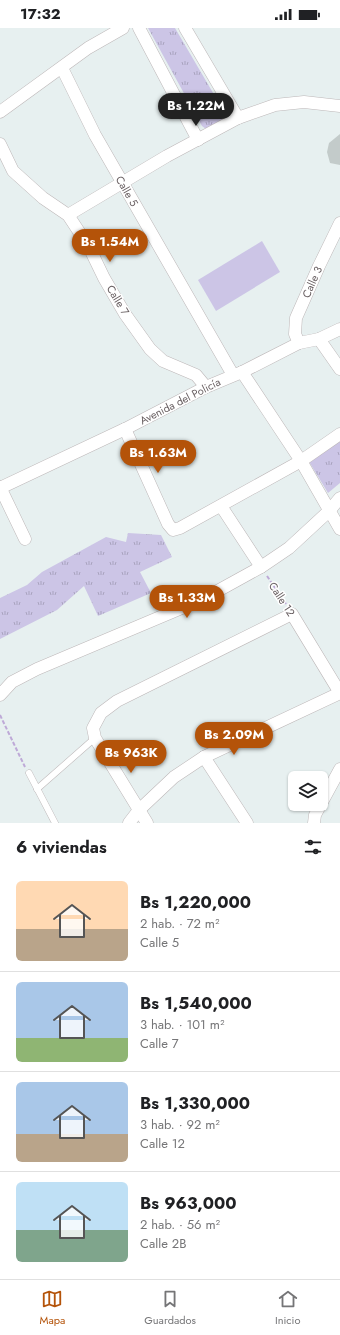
<!DOCTYPE html>
<html lang="es">
<head>
<meta charset="utf-8">
<style>
	:root { --surface:#fff; --page:#f6f6f6; --text:#202124; --muted:#757577; --line:#e0e0e0; --accent:#b45309 }
	body { margin:0; font-family:Jost,sans-serif; background:var(--page); color:var(--text); height:100vh; display:flex; flex-direction:column; font-size:15px; white-space:nowrap }
	* { box-sizing:border-box; margin:0 }
	p { font-size:13px; color:var(--muted) }
	.icon { flex:none; width:22px; height:22px; fill:none; stroke:currentColor; stroke-width:2; stroke-linecap:round; stroke-linejoin:round }
	.map { position:relative; height:795px; overflow:hidden }
	.drawer { display:flex; flex-direction:column; background:var(--surface); flex:1 }
	.drawer>* { flex:none }
	.fabs { position:absolute; left:288px; top:743px; display:grid; gap:8px }
	.fabs a { display:grid; place-items:center; width:40px; height:40px; border-radius:6px; background:var(--surface); box-shadow:0 1px 3px #0004; font-size:20px }
	.price { position:absolute; translate:-50% -34px; padding:0 9px; border-radius:14px; background:var(--accent); color:#fff; font-size:13px; line-height:26px; filter:drop-shadow(0 1px 2px #0008) }
	.price::after { content:''; position:absolute; left:50%; top:24px; width:12px; height:9px; margin-left:-6px; background:inherit; clip-path:polygon(0 0,100% 0,50% 100%) }
	.price.active { background:#222; color:#fff }
	ul { padding:0; list-style:none }
	li { display:flex; align-items:center; gap:12px; height:100px; padding:0 16px }
	li+li { border-top:1px solid var(--line) }
	li span { display:grid; place-items:center; flex:none; width:112px; height:80px; border-radius:6px; color:#555 }
	li>.icon { margin-inline-start:auto }
	span .icon { width:48px; height:48px; fill:#fffc; stroke-width:1 }
	li b { font-size:17px }
	h2 { display:flex; justify-content:space-between; align-items:center; height:48px; padding:0 16px; font-size:17px }
	.status { display:flex; justify-content:space-between; align-items:center; height:28px; padding:0 20px; background:var(--surface); direction:ltr }
	.status svg { height:11px; fill:currentColor }
	.tabs { display:flex; justify-content:space-around; align-items:center; height:56px; border-top:1px solid var(--line); background:var(--surface); font-size:11px; color:var(--muted) }
	.tabs a { display:grid; justify-items:center; gap:2px }
	.tabs .active { color:var(--accent) }
	.map>svg:first-child { display:block }
	.park { fill:url(#park-tufts) }
	.pitch { fill:#ccc5e6 }
	.building { fill:#c3cbca }
	.lines { fill:none; stroke-linecap:round; stroke-linejoin:round }
	.lane-casing { stroke:#bdb7b8; stroke-width:7 }
	.street-casing { stroke:#bdb7b8; stroke-width:13 }
	.path { stroke:#bea9d7; stroke-width:2; stroke-dasharray:4 2; stroke-linecap:butt }
	.lane { stroke:#fff; stroke-width:6 }
	.street { stroke:#fff; stroke-width:12 }
	.labels { text-anchor:middle; stroke-width:3; stroke-linejoin:round; paint-order:stroke }
	.street-label { font-size:11px; fill:#675e60; stroke:#fff }
</style>
</head>
<body>
<div class="status"><b>17:32</b><svg viewBox="0 0 49 12"><path d="M0 12V9h3v3zM5 12V6h3v6zM10 12V3h3v9zM15 12V0h3v12zM26 1h20v11H26zM47 4h2v5h-2z"/></svg></div>
<div class="map">
<svg width="340" height="795" viewBox="0 0 340 795">
	<defs>
		<pattern id="park-tufts" width="24" height="20" patternUnits="userSpaceOnUse"><rect width="24" height="20" fill="#ccc5e6"/><path d="M3 7l-1-3M5 7V3M7 7l1-3M15 17l-1-3M17 17v-4M19 17l1-3" fill="none" stroke="#a9a3be"/></pattern>
	</defs>
	<rect width="100%" height="100%" fill="#e7f0f0"/>
	<g class="park">
		<polygon points="148,0 175,0 226,87 223,92 206,101 202,98"/>
		<polygon points="340,412 340,455 328,465 308,432"/>
		<polygon points="128,505 161,507 172,529 140,544 151,565 98,588 84,558 57,582 0,611 0,570 27,557 42,544 106,509 126,514"/>
	</g>
	<polygon class="pitch" points="262,213 280,244 216,283 198,252"/>
	<polygon class="building" points="340,106 340,137 330,135 327,124 329,115"/>
	<g class="lines">
		<defs>
			<g id="lane">
				<polyline points="29,745 55,795"/>
				<polyline points="37,761 95,710"/>
			</g>
			<g id="street">
				<polyline points="139,0 198,112"/>
				<polyline points="185,0 238,90"/>
				<polyline points="62,40 95,107 233,347"/>
				<polyline points="0,84 88,20 123,0"/>
				<polyline points="0,116 13,143 43,170 68,187 89,219 104,250 125,286 150,321 163,333 196,347 206,359"/>
				<polyline points="68,187 167,128 238,90 275,77 304,74 340,78"/>
				<polyline points="319,311 340,341"/>
				<polyline points="299,315 295,306 296,290 319,238 340,195"/>
				<polyline points="242,344 301,433 340,501"/>
				<polyline points="125,401 168,496 173,502 180,500 301,433 340,406"/>
				<polyline points="0,459 25,511"/>
				<polyline points="0,460 125,401 206,359 242,344 299,315 319,311 340,301"/>
				<polyline points="221,478 261,539"/>
				<polyline points="0,667 12,654 37,641 203,571 261,539 289,520 329,483 340,470"/>
				<polyline points="204,729 247,795"/>
				<polyline points="129,795 139,782 174,749 204,729 340,665"/>
				<polyline points="147,795 95,710 93,700 101,685 117,673 292,586 340,665"/>
				<polyline points="314,795 315,787 340,741"/>
			</g>
		</defs>
		<use href="#lane" class="lane-casing"/>
		<use href="#street" class="street-casing"/>
		<g class="path">
			<polyline points="267,548 286,576"/>
			<polyline points="0,687 25,739"/>
		</g>
		<use href="#lane" class="lane"/>
		<use href="#street" class="street"/>
	</g>
	<g class="labels">
		<g class="street-label">
			<text transform="translate(127 163) rotate(60)" y="4">Calle 5</text>
			<text transform="translate(312 254) rotate(-66)" y="4">Calle 3</text>
			<text transform="translate(118 272) rotate(59)" y="4">Calle 7</text>
			<text transform="translate(180 373) rotate(-27)" y="4">Avenida del Policía</text>
			<text transform="translate(282 571) rotate(57)" y="4">Calle 12</text>
		</g>
	</g>
</svg>
<div class="fabs">
<a><svg class="icon" aria-label="layers" viewBox="0 0 24 24"><path d="M12 4l9 5-9 5-9-5zM3 14l9 5 9-5"/></svg></a>
</div>
<b class="price active" style="left:196px;top:99px">Bs 1.22M</b>
<b class="price" style="left:110px;top:235px">Bs 1.54M</b>
<b class="price" style="left:158px;top:446px">Bs 1.63M</b>
<b class="price" style="left:187px;top:591px">Bs 1.33M</b>
<b class="price" style="left:234px;top:728px">Bs 2.09M</b>
<b class="price" style="left:131px;top:746px">Bs 963K</b>
</div>
<section class="drawer">
<h2>6 viviendas<svg class="icon" aria-label="filters" viewBox="0 0 24 24"><path d="M4 7h16M4 17h16"/><circle cx="9" cy="7" r="2"/><circle cx="15" cy="17" r="2"/></svg></h2>
<ul>
<li><span style="background:linear-gradient(#ffd9b3 60%,#b9a48a 0)"><svg class="icon" aria-label="home" viewBox="0 0 24 24"><path d="M3 11l9-7 9 7M6 9v11h12V9"/></svg></span><div><b>Bs 1,220,000</b><p>2 hab. · 72 m²</p><p>Calle 5</p></div></li>
<li><span style="background:linear-gradient(#a9c7e8 70%,#8fb573 0)"><svg class="icon" aria-label="home" viewBox="0 0 24 24"><path d="M3 11l9-7 9 7M6 9v11h12V9"/></svg></span><div><b>Bs 1,540,000</b><p>3 hab. · 101 m²</p><p>Calle 7</p></div></li>
<li><span style="background:linear-gradient(#a9c7e8 65%,#b9a48a 0)"><svg class="icon" aria-label="home" viewBox="0 0 24 24"><path d="M3 11l9-7 9 7M6 9v11h12V9"/></svg></span><div><b>Bs 1,330,000</b><p>3 hab. · 92 m²</p><p>Calle 12</p></div></li>
<li><span style="background:linear-gradient(#bfe0f5 60%,#7fa58c 0)"><svg class="icon" aria-label="home" viewBox="0 0 24 24"><path d="M3 11l9-7 9 7M6 9v11h12V9"/></svg></span><div><b>Bs 963,000</b><p>2 hab. · 56 m²</p><p>Calle 2B</p></div></li>
</ul>
</section>
<nav class="tabs">
<a class="active"><svg class="icon" aria-label="map" viewBox="0 0 24 24"><path d="M3 6l6-2 6 2 6-2v14l-6 2-6-2-6 2zM9 4v14M15 6v14"/></svg>Mapa</a>
<a><svg class="icon" aria-label="saved" viewBox="0 0 24 24"><path d="M7 4h10v16l-5-4-5 4z"/></svg>Guardados</a>
<a><svg class="icon" aria-label="home" viewBox="0 0 24 24"><path d="M3 11l9-7 9 7M6 9v11h12V9"/></svg>Inicio</a>
</nav>
</body>
</html>
